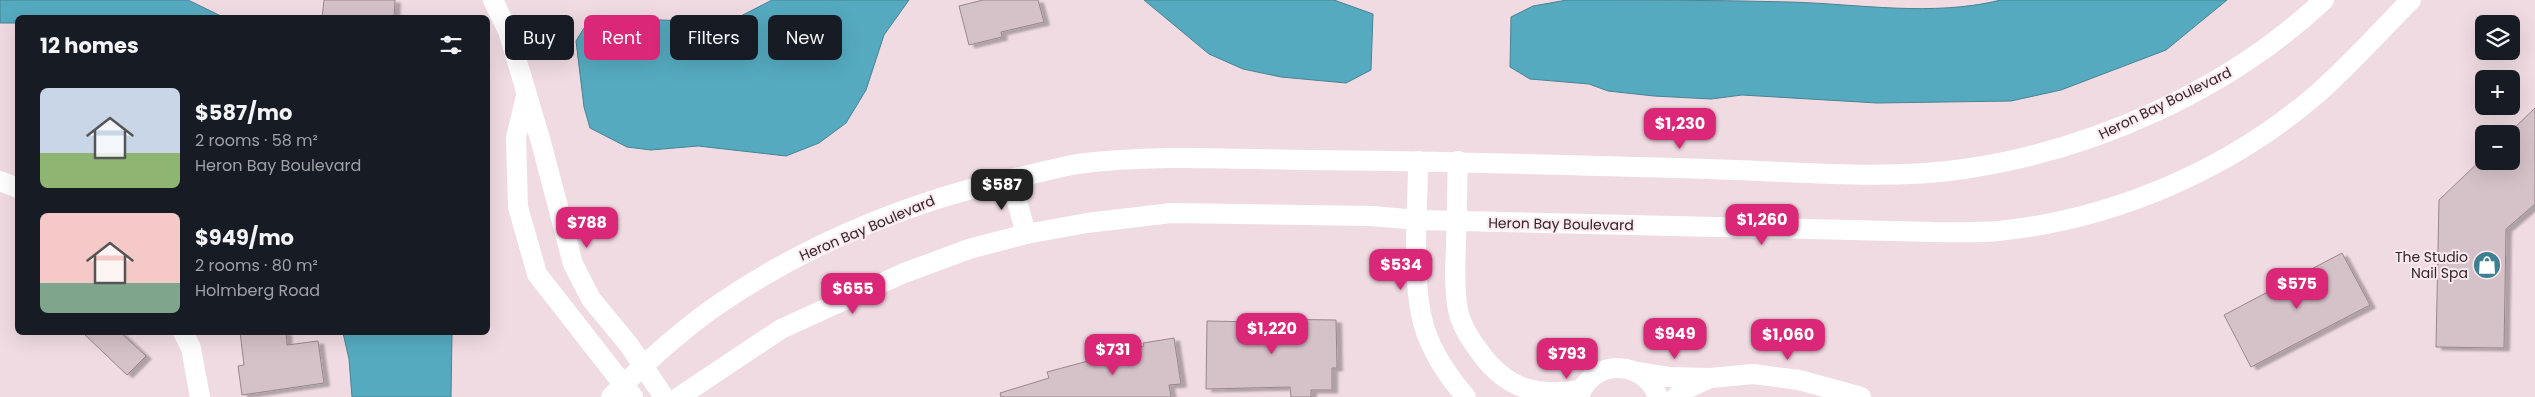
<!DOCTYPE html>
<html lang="en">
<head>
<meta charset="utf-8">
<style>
	:root { --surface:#171b24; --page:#20242c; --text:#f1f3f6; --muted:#9ea1a6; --accent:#db2777 }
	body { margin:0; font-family:Poppins,sans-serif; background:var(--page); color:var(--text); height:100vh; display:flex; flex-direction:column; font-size:19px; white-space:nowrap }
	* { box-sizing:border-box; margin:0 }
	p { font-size:16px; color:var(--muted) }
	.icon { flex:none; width:28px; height:28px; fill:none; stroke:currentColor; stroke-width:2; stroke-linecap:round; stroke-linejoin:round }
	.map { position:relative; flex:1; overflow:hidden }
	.drawer { position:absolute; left:15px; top:15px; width:475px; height:320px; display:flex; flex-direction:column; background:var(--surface); border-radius:8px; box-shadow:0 5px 20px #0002 }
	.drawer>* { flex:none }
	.top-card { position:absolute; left:505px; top:15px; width:475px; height:45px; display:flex; gap:10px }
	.controls { position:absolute; left:2475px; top:15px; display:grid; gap:10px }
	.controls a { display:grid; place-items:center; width:45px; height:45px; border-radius:8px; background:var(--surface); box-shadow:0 5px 20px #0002; font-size:25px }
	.price { position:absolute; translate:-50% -42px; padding:0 11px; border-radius:10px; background:var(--accent); color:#fff; font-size:16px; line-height:32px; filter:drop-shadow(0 1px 2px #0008) }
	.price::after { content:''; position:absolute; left:50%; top:30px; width:15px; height:11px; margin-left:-8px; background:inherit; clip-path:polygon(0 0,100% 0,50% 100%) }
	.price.current { background:#222; color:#fff }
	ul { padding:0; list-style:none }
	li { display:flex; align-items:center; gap:15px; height:125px; padding:0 25px }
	li span { display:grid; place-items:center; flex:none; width:140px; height:100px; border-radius:8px; color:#555 }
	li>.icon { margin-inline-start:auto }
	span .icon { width:60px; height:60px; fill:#fffc; stroke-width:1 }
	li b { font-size:21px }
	h2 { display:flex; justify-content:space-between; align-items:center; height:60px; padding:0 25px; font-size:21px }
	.pill { padding:0 18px; border-radius:8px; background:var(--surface); box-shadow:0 5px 20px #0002; font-size:18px; line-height:45px }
	.pill.current { background:var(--accent); color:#fff }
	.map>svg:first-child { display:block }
	.water { fill:#55aac0; stroke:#498393 }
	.building { fill:#d5c1c8; stroke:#99878e; filter:url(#shadow) }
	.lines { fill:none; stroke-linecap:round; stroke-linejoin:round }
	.minor { stroke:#fff; stroke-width:20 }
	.labels { text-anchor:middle; stroke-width:4; stroke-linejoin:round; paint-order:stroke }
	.street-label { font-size:14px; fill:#2e272a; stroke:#fde8f0 }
	.poi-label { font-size:14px; fill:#2e272a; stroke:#fde8f0; text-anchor:end }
</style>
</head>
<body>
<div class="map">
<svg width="2535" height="397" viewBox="0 0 2535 397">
	<defs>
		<filter id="shadow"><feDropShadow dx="5.5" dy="3" stdDeviation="1" flood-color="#0004"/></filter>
	</defs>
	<rect width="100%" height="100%" fill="#f0dbe2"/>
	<g class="water">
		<polygon points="0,0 188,0 223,17 18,18 17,23 0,23"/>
		<polygon points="772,0 909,0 884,35 866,90 846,123 819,143 786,156 698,146 651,150 627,147 590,128 584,107 576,41 584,28 597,17 615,16 636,19 711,22 737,18"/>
		<polygon points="1144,0 1334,0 1373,14 1371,70 1346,83 1281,77 1243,69 1209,54"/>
		<path d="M1567,0C1641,0 1716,0 1790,2C1860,4 1932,17 2001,0H2227L2166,50L2061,90L2011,101L1877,103L1742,95L1711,99L1654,96L1608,91L1589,84L1530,79L1510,67L1511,17L1533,6Z"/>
		<polygon points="343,333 452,333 451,397 352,397 349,359"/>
	</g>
	<g class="building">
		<polygon points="324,0 395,0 394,18 322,18"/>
		<polygon points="983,0 1038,0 1044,22 1001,32 1002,37 969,45 959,6"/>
		<polygon points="2535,108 2535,204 2506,229 2504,348 2436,347 2439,200 2484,157 2484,161 2511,161 2511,134 2508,134"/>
		<polygon points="2342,253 2370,305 2251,367 2224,315"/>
		<polygon points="1259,319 1336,320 1337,368 1332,368 1332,390 1311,390 1311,397 1291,397 1290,387 1206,389 1207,321 1259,322"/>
		<polygon points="82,332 120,332 146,356 127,375"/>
		<polygon points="240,332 286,332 287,345 318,341 324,383 242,395 238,366 244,365"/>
		<polygon points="1174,338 1181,384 1169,385 1171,397 1001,397 1000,393 1049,378 1047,372 1144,346 1143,343"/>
	</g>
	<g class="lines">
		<g class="minor">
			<polyline points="493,0 508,31 541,142 573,264 591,299 629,345 664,397"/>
			<polyline points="526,96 516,138 518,207 537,274 633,397"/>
			<path d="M1418,161C1418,207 1412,270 1421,314C1427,345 1445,373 1466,397"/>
			<path d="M1458,161C1457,189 1457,217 1456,245C1455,266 1454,289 1458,310C1461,325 1470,339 1479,351C1506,389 1536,397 1581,390"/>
			<polyline points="1011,179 1026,234"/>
			<polyline points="0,181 18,188"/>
			<polyline points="183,332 191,348 200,397"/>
			<polyline points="1637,372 1669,377 1710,378 1753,374 1799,380 1861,397"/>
			<path d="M611,397C645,363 682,329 722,302C812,241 917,199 1024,176C1042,172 1060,167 1077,164C1153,154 1230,159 1306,160C1440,161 1574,165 1708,169C1792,171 1882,181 1964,169C2094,150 2228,90 2324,0"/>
			<path d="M679,397L781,329L904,273L969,249L1026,234L1087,223L1171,213L1372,216L1418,220L1934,232C1956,232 1977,233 1999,231C2114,219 2229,170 2317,94C2350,65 2380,31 2411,0"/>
			<path d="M1579,397C1591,358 1645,359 1658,397"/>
			<polyline points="1676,397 1686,389 1706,380"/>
		</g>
	</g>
	<defs>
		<symbol id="shop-disc" viewBox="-11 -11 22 22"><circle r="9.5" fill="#3e8091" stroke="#fde8f0"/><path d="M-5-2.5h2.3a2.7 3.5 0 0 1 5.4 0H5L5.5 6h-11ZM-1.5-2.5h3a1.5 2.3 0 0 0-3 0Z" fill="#fff"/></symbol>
	</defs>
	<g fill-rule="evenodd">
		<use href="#shop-disc" x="2471" y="249" width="32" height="32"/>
	</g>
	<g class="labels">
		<g class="street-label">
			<text transform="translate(2165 103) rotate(-26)" y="5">Heron Bay Boulevard</text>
			<text transform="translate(1561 224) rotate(1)" y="5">Heron Bay Boulevard</text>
			<text transform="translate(867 228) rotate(-23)" y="5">Heron Bay Boulevard</text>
		</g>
		<g class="poi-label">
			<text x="2468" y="262">The Studio<tspan x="2468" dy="16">Nail Spa</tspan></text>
		</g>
	</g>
</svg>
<div class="controls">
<a><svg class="icon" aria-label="layers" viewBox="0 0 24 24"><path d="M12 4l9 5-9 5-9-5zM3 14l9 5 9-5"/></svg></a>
<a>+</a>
<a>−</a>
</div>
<b class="price" style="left:1680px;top:150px">$1,230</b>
<b class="price current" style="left:1002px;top:211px">$587</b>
<b class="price" style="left:1762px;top:246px">$1,260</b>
<b class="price" style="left:587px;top:249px">$788</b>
<b class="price" style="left:1401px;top:291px">$534</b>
<b class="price" style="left:2297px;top:310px">$575</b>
<b class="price" style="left:853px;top:315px">$655</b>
<b class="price" style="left:1272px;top:355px">$1,220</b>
<b class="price" style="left:1675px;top:360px">$949</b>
<b class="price" style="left:1788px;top:361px">$1,060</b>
<b class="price" style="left:1113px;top:376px">$731</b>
<b class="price" style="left:1567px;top:380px">$793</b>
<div class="top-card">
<a class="pill">Buy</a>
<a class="pill current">Rent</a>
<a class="pill">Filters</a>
<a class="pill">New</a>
</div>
<section class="drawer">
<h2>12 homes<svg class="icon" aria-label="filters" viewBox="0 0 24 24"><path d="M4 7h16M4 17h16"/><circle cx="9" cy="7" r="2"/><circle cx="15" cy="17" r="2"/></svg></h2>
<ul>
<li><span style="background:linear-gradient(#c9d6e8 65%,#8fb573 0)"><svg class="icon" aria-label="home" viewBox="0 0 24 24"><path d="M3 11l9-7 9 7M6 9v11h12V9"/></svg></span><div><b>$587/mo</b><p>2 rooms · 58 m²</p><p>Heron Bay Boulevard</p></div></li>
<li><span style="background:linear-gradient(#f6c9c9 70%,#7fa58c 0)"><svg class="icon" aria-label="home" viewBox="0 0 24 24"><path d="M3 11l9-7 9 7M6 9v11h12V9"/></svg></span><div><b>$949/mo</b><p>2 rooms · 80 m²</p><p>Holmberg Road</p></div></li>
</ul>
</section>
</div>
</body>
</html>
